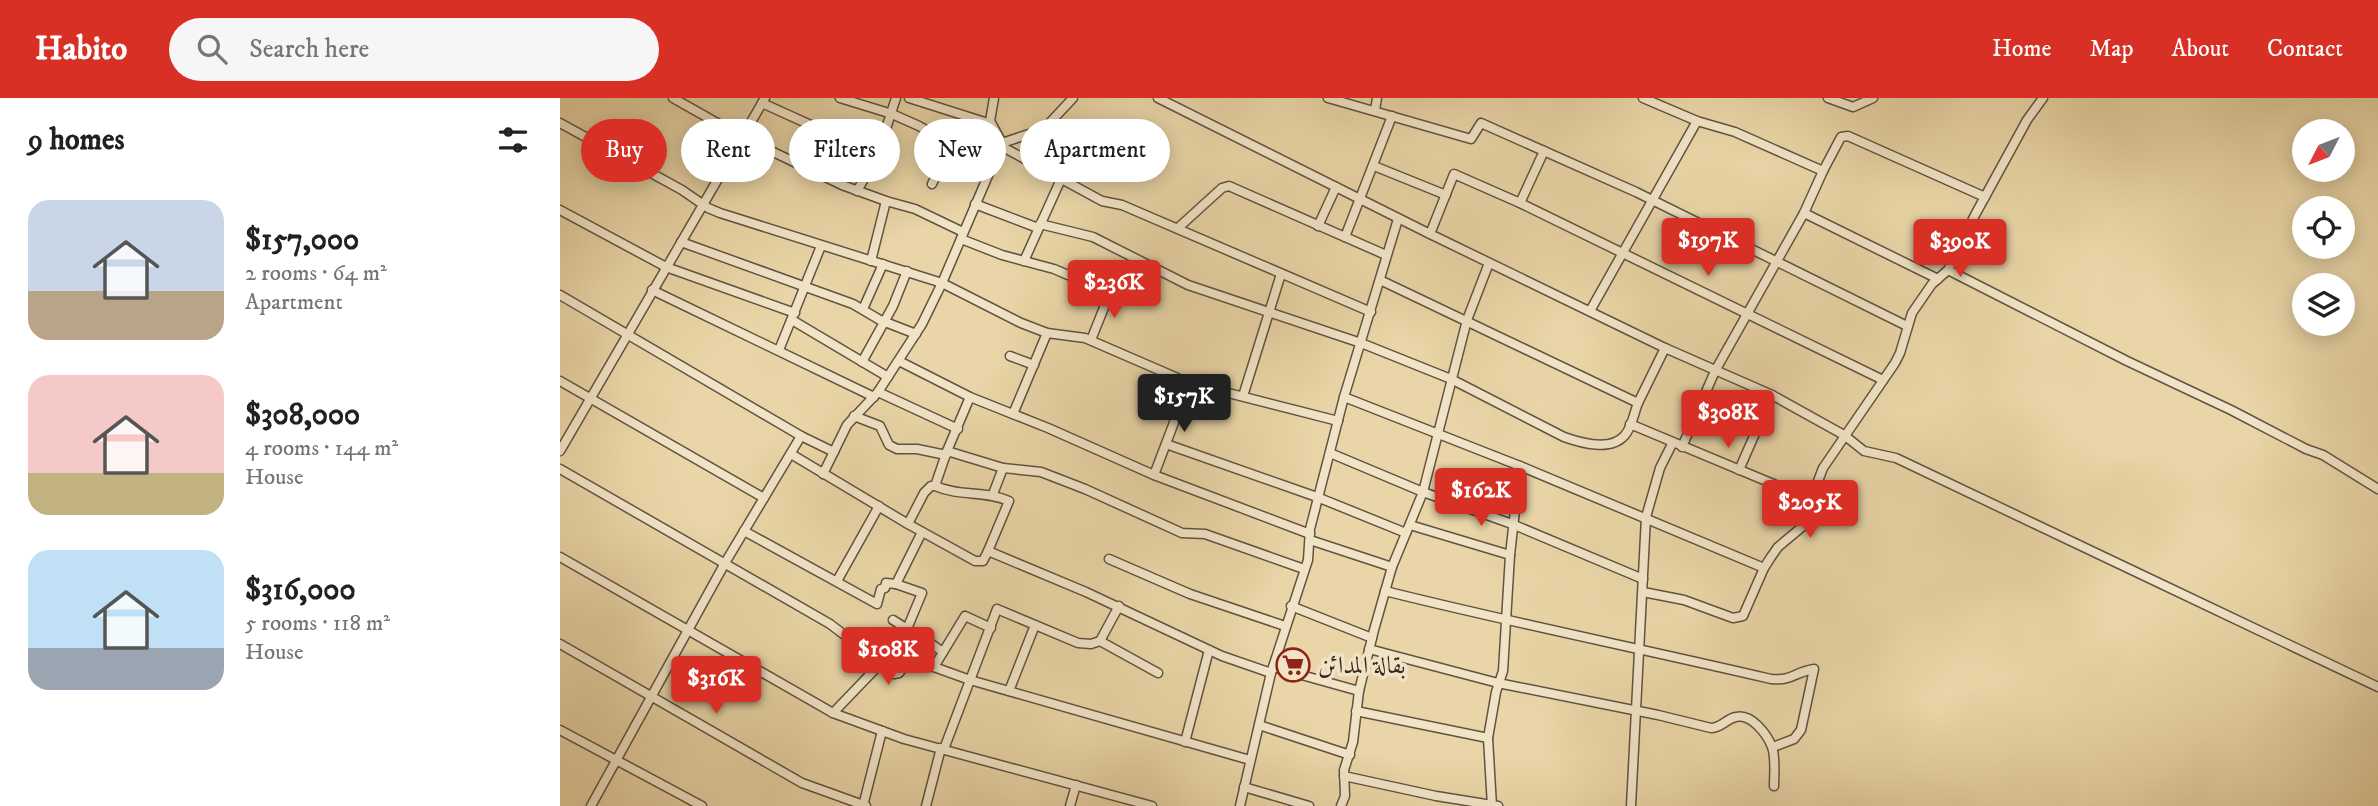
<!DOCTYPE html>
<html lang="en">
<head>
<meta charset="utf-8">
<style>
	:root { --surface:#fff; --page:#f6f6f6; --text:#202124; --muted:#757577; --accent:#d93025 }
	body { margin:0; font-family:"IM FELL DW Pica",Amiri,serif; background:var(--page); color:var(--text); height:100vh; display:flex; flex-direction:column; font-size:26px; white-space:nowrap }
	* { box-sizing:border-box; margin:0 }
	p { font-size:23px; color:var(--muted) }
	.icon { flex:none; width:38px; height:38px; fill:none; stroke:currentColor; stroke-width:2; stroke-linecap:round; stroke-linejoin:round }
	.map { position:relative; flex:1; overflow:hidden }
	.side { display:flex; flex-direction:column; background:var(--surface); width:560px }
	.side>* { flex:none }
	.guide { position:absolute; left:21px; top:21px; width:665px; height:63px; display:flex; gap:14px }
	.needle { width:46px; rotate:228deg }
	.buttons { position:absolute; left:1732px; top:21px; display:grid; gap:14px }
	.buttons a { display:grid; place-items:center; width:63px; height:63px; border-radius:50%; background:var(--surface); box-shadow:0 4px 18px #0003; font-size:35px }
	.price { position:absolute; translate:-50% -60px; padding:0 16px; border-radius:7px; background:var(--accent); color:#fff; font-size:23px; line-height:46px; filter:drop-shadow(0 2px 4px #0008) }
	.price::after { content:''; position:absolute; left:50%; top:42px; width:21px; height:16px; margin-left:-10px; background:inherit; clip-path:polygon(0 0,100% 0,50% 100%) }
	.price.active { background:#222; color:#fff }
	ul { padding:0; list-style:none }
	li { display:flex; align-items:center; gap:21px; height:175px; padding:0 28px }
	li span { display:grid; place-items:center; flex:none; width:196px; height:140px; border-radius:21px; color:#555 }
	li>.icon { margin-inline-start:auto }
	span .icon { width:84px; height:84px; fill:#fffc; stroke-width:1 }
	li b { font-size:30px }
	h2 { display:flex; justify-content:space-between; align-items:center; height:84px; padding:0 28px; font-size:30px }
	.tag { padding:0 24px; border-radius:32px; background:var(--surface); box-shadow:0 4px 18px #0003; font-size:24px; line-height:63px }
	.tag.active { background:var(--accent); color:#fff }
	header { display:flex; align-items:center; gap:42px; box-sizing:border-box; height:98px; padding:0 35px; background:var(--accent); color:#fff }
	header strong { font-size:33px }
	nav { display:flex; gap:38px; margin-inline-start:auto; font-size:24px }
	.search { width:490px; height:63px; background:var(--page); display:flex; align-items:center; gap:18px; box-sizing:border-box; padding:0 24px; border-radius:38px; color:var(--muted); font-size:26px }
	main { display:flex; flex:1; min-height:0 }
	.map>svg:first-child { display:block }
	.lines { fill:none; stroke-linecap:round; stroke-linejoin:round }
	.minor-casing { stroke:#625242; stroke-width:11 }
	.minor { stroke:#f1e4c6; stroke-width:8 }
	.labels { text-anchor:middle; stroke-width:7; stroke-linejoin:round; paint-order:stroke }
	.poi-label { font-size:24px; fill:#352620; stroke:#f1e4c6; text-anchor:start }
</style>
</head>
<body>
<header>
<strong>Habito</strong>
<div class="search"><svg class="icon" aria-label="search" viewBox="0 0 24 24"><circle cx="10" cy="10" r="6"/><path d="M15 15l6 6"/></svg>Search here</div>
<nav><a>Home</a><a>Map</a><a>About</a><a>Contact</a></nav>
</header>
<main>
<section class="side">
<h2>9 homes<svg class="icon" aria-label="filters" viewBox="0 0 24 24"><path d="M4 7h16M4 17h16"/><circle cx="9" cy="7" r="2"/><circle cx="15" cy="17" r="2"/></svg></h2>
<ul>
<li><span style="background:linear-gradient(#c9d6e8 65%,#b9a48a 0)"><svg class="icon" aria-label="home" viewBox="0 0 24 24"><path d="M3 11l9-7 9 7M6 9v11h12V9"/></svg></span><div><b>$157,000</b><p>2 rooms · 64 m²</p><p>Apartment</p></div></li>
<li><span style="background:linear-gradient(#f6c9c9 70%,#c2b280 0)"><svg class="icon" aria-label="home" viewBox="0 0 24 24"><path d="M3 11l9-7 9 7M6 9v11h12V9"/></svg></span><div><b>$308,000</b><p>4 rooms · 144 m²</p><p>House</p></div></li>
<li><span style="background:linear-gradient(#bfe0f5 70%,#9aa5b1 0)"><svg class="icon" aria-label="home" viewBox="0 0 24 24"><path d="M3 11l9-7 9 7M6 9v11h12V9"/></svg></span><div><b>$316,000</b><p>5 rooms · 118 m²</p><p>House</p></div></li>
</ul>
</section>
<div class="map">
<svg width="1818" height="708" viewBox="0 0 1818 708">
	<rect width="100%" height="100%" fill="#e9d5a7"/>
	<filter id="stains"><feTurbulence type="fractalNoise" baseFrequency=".00286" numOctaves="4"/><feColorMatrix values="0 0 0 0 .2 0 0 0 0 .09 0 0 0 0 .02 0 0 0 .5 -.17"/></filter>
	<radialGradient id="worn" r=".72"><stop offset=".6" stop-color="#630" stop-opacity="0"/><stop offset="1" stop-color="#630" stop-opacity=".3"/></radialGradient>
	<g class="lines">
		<defs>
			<g id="minor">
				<polyline points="113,0 182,39 282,87 326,103 355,111 403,134"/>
				<polyline points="280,0 332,16 359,28 366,32 377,46 432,68"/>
				<polyline points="349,0 431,26"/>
				<path d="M598,0L870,136L1105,250L1212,297L1284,337L1304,353L1336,360C1497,436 1657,513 1818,589"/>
				<polyline points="768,0 911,41 921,25 1076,94 1347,228"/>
				<polyline points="1083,0 1137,23 1175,34 1263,73 1281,39 1288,38 1425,99"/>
				<polyline points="1268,0 1293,9 1313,0"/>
				<polyline points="202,5 286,43"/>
				<polyline points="815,12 817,0"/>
				<polyline points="0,25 122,92 148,110 160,115 382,185 461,225 487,235 525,240 629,285 778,323"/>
				<polyline points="442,45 484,31 513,0"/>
				<polyline points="441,48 542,103 562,107 811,214"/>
				<polyline points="814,68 886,97"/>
				<polyline points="372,86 388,52"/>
				<polyline points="297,93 317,58 336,0"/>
				<polyline points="960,105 1323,282"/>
				<polyline points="415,106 478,130"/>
				<polyline points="0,112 106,169 235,215"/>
				<polyline points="1244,115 1378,181"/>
				<path d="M480,126L533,139L628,187L801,245L891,281L1004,339C1021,345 1051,354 1065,337C1072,329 1074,315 1078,305L820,182"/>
				<polyline points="758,128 776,89"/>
				<polyline points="618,130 662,90 669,88 826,157"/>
				<polyline points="870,136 894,76 960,105 984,53"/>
				<polyline points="785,139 832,18"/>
				<polyline points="401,141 442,157 494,171 548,194 549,197 531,242"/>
				<polyline points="121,144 293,206 320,222 356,236"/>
				<polyline points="311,163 326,103"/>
				<polyline points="464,163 501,81"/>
				<polyline points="1388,172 1567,263 1671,312 1746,351 1763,357 1818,391"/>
				<polyline points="92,192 314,299"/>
				<polyline points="0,197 241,338 274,354"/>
				<polyline points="303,211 323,166"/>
				<polyline points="1030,213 1137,23"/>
				<polyline points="232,222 328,279"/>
				<polyline points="219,252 261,148"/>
				<polyline points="450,258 474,267"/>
				<polyline points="339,263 410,299 488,330 594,377 750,436"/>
				<polyline points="302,264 333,208 347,173"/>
				<polyline points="0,283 204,400"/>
				<polyline points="318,294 398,331"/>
				<polyline points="683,298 721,176"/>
				<polyline points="784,299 960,368 1204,470"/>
				<polyline points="1078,305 1105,250"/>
				<polyline points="453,316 487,235"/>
				<polyline points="294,318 320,328 329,347 337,351 357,351 386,357"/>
				<polyline points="1070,326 1254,403"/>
				<polyline points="606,346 757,399 846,435"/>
				<polyline points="1122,349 1155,273 1244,115 1263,73"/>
				<polyline points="0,353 205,0"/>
				<polyline points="387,353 410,299"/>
				<polyline points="770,355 863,394 952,426 1083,481"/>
				<polyline points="231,356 348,426 364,395 371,388 375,388 387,353 443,370 481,374 525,391 622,435 645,436 744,471"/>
				<polyline points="0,371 270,526 321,565"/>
				<polyline points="1179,372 1212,297"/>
				<polyline points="263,376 287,327 318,294 362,226 382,185 442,45 430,23 434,0"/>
				<polyline points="594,377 629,285"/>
				<path d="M375,388C401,399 423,392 449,403L428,453"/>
				<polyline points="433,396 443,370"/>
				<polyline points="348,426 415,463 423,463 428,453 526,494 662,558 711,575"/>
				<polyline points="850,427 950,457"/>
				<polyline points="184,433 317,506 321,491 325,490 326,485 336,486"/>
				<polyline points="362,434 336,486 362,495 347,531 364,541"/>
				<polyline points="750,442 832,469"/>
				<polyline points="0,459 273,615 344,641 592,708"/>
				<polyline points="549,461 630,496 725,528"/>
				<polyline points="277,483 319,408"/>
				<path d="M825,493C953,525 1083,551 1211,581C1233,583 1234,574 1254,571L1241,632L1234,641L1213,649"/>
				<polyline points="1083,494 1124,502 1173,520 1183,518 1204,470 1211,459 1218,449 1248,424 1252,416 1255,391 1263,370 1335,265 1340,255 1352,215 1372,186 1388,172 1415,117 1467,22 1483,0"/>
				<polyline points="731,508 812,540"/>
				<polyline points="333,522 347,531"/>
				<polyline points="540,543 598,575"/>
				<polyline points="0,546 242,685 306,708"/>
				<path d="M809,551L938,585L1098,617L1151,630C1161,630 1166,621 1176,619C1191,615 1207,636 1212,649C1216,660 1214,677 1214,688"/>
				<polyline points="352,558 374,569 410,582 690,662"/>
				<polyline points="374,569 405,518 431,530"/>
				<polyline points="713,569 799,593"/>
				<polyline points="449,593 475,527"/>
				<polyline points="796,613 928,640"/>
				<polyline points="273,615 321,565 334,576 339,575 364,541 383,554"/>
				<polyline points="699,627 790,657"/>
				<polyline points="0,632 142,708"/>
				<polyline points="625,644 649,552"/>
				<polyline points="384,651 437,511 518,545 531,546 540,543 559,508"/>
				<polyline points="784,678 876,698 938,708"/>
				<polyline points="684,689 749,708"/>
				<polyline points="31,708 165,465 241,338"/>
				<polyline points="303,708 322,633"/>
				<polyline points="366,708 381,650"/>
				<polyline points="510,708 516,687"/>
				<polyline points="680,708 711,575 748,462 750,431 784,299 838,121"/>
				<polyline points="781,708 785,698 784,672 793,644 799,593 814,532 832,469 863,394 907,222 929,165"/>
				<polyline points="932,708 928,640 936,594 943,573 950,457 960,368"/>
				<polyline points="1071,708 1086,419 1100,370 1112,346"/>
			</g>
		</defs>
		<use href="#minor" class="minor-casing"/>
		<use href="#minor" class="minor"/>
	</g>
	<defs>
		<symbol id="supermarket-ring" viewBox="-11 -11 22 22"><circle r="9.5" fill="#f1e4c6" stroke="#8f2418" stroke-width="1.5"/><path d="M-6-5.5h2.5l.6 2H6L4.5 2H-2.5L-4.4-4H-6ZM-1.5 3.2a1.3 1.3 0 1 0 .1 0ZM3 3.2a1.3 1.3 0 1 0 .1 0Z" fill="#8f2418"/></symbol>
	</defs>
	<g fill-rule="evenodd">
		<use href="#supermarket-ring" x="714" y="548" width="38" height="38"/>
	</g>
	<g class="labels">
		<g class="poi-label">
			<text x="758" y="575">بقالة المدائن</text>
		</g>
	</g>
	<rect width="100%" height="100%" filter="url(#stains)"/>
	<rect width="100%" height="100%" fill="url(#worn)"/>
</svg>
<div class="buttons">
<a><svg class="needle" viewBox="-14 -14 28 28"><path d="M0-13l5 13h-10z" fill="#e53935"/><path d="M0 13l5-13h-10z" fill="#757577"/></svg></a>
<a><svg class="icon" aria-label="locate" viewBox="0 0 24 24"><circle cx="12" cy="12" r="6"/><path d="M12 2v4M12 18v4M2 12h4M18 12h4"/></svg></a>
<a><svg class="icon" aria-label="layers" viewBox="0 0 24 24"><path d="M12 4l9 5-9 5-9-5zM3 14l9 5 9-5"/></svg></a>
</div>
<b class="price" style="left:1148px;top:180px">$197K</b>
<b class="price" style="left:1400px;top:181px">$390K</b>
<b class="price" style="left:554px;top:222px">$236K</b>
<b class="price active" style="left:624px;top:336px">$157K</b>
<b class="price" style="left:1168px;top:352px">$308K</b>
<b class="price" style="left:921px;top:430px">$162K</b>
<b class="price" style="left:1250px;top:442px">$205K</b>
<b class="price" style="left:328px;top:589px">$108K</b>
<b class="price" style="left:156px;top:618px">$316K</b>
<div class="guide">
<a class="tag active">Buy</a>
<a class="tag">Rent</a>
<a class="tag">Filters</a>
<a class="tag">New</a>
<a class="tag">Apartment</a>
</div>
</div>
</main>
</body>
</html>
